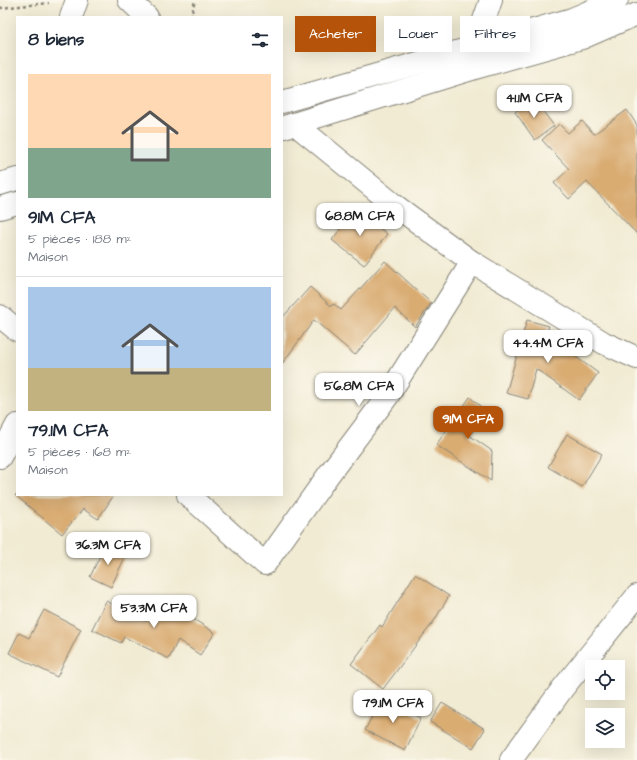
<!DOCTYPE html>
<html lang="fr">
<head>
<meta charset="utf-8">
<style>
	:root { --surface:#fff; --page:#f2f2f3; --text:#1f2937; --muted:#747a83; --line:#e0e1e3; --accent:#b45309 }
	body { margin:0; font-family:"Architects Daughter",sans-serif; background:var(--page); color:var(--text); height:100vh; display:flex; flex-direction:column; font-size:15px; white-space:nowrap }
	* { box-sizing:border-box; margin:0 }
	p { font-size:13px; color:var(--muted) }
	.icon { flex:none; width:22px; height:22px; fill:none; stroke:currentColor; stroke-width:2; stroke-linecap:round; stroke-linejoin:round }
	.map { position:relative; flex:1; overflow:hidden }
	.drawer { position:absolute; left:16px; top:16px; width:267px; height:480px; display:flex; flex-direction:column; background:var(--surface); border-radius:0px; box-shadow:0 4px 16px #0002 }
	.drawer>* { flex:none }
	.hud { position:absolute; left:295px; top:16px; width:282px; height:36px; display:flex; gap:8px }
	.fabs { position:absolute; left:585px; top:660px; display:grid; gap:8px }
	.fabs a { display:grid; place-items:center; width:40px; height:40px; border-radius:0px; background:var(--surface); box-shadow:0 4px 16px #0002; font-size:20px }
	.price { position:absolute; translate:-50% -34px; padding:0 9px; border-radius:8px; background:#fff; color:#222; font-size:13px; line-height:26px; filter:drop-shadow(0 1px 2px #0008) }
	.price::after { content:''; position:absolute; left:50%; top:24px; width:12px; height:9px; margin-left:-6px; background:inherit; clip-path:polygon(0 0,100% 0,50% 100%) }
	.price.active { background:var(--accent); color:#fff }
	ul { padding:0; list-style:none }
	li { display:grid; align-content:center; gap:8px; height:212px; padding:0 12px }
	li+li { border-top:1px solid var(--line) }
	li span { display:grid; place-items:center; height:124px; border-radius:0px; color:#555 }
	li>.icon { margin-inline-start:auto }
	span .icon { width:72px; height:72px; fill:#fffc; stroke-width:1 }
	li b { font-size:17px }
	h2 { display:flex; justify-content:space-between; align-items:center; height:48px; padding:0 12px; font-size:17px }
	.chip { padding:0 14px; border-radius:0px; background:var(--surface); box-shadow:0 4px 16px #0002; font-size:14px; line-height:36px }
	.chip.active { background:var(--accent); color:#fff }
	.map>svg:first-child { display:block }
	.building { fill:#d9ac72 }
	.lines { fill:none; stroke-linecap:round; stroke-linejoin:round }
	.minor-casing { stroke:#868478; stroke-width:24 }
	.path { stroke:#868478; stroke-width:2.5; stroke-dasharray:3 3; stroke-linecap:butt }
	.minor { stroke:#fff; stroke-width:22 }
</style>
</head>
<body>
<div class="map">
<svg width="637" height="760" viewBox="0 0 637 760">
	<rect width="100%" height="100%" fill="#fbf7ec"/>
	<filter id="ink" filterUnits="userSpaceOnUse"><feTurbulence type="fractalNoise" baseFrequency=".025" numOctaves="2"/><feDisplacementMap in="SourceGraphic" scale="8" xChannelSelector="R" yChannelSelector="G"/><feConvolveMatrix kernelMatrix="1 2 1 2 8 2 1 2 1" color-interpolation-filters="sRGB"/></filter>
	<filter id="wash" filterUnits="userSpaceOnUse"><feTurbulence type="fractalNoise" baseFrequency=".012" numOctaves="4" result="noise"/><feDisplacementMap in="SourceGraphic" scale="16" xChannelSelector="R" yChannelSelector="G"/><feGaussianBlur stdDeviation="0.9" result="paint"/><feColorMatrix in="noise" values="0 0 0 0 0 0 0 0 0 0 0 0 0 0 0 0 0 1.4 0 .05"/><feComposite in="paint" operator="in"/></filter>
	<g filter="url(#wash)">
		<rect width="100%" height="100%" fill="#f1ebd3"/>
		<g id="blocks">
			<g class="building">
				<polygon points="533,98 554,126 535,140 515,112"/>
				<polygon points="627,110 637,125 637,234 587,182 569,199 554,183 569,169 542,140 559,124 568,133 582,121 594,134"/>
				<polygon points="355,209 387,234 364,265 332,240"/>
				<polygon points="385,261 431,303 415,327 395,308 355,355 314,320 282,364 282,318 310,287 331,306 334,304 341,310"/>
				<polygon points="527,320 549,326 546,334 578,352 576,357 598,373 579,400 536,369 528,399 506,393"/>
				<polygon points="470,397 488,413 469,435 492,451 491,481 436,445"/>
				<polygon points="567,434 602,454 582,487 548,467"/>
				<polygon points="15,495 114,495 98,519 83,509 62,534"/>
				<polygon points="105,545 126,555 111,587 90,577"/>
				<polygon points="415,574 449,596 434,621 383,689 351,664 380,625 382,627"/>
				<polygon points="161,598 215,633 200,655 178,640 169,659 124,637 121,643 92,629 106,601 146,621"/>
				<polygon points="44,610 81,629 57,677 9,653 19,633 29,638"/>
				<polygon points="382,697 421,718 405,751 365,730"/>
				<polygon points="442,703 485,729 473,748 430,722"/>
			</g>
		</g>
	</g>
	<g filter="url(#ink)">
		<use href="#blocks" fill-opacity="0" stroke="#868478" stroke-width="1"/>
		<g class="lines">
			<defs>
				<g id="minor">
					<polyline points="129,0 147,17"/>
					<polyline points="71,17 77,0"/>
					<polyline points="479,46 484,20 491,0"/>
					<polyline points="282,102 572,19 617,0"/>
					<polyline points="295,124 393,204 472,262 604,343 637,358"/>
					<polyline points="284,127 475,68 582,38 637,14"/>
					<polyline points="0,184 17,179"/>
					<polyline points="0,208 17,203"/>
					<polyline points="0,316 17,330"/>
					<polyline points="0,457 17,425"/>
					<polyline points="188,495 265,564 329,474 387,397 472,262"/>
					<polyline points="511,760 563,688 637,596"/>
				</g>
			</defs>
			<use href="#minor" class="minor-casing"/>
			<g class="path">
				<polyline points="0,8 49,3"/>
				<polyline points="191,17 195,0"/>
			</g>
			<use href="#minor" class="minor"/>
		</g>
	</g>
</svg>
<div class="fabs">
<a><svg class="icon" aria-label="locate" viewBox="0 0 24 24"><circle cx="12" cy="12" r="6"/><path d="M12 2v4M12 18v4M2 12h4M18 12h4"/></svg></a>
<a><svg class="icon" aria-label="layers" viewBox="0 0 24 24"><path d="M12 4l9 5-9 5-9-5zM3 14l9 5 9-5"/></svg></a>
</div>
<b class="price" style="left:534px;top:119px">41.1M CFA</b>
<b class="price" style="left:360px;top:237px">68.8M CFA</b>
<b class="price" style="left:548px;top:364px">44.4M CFA</b>
<b class="price" style="left:359px;top:407px">56.8M CFA</b>
<b class="price active" style="left:468px;top:440px">91M CFA</b>
<b class="price" style="left:108px;top:566px">36.3M CFA</b>
<b class="price" style="left:154px;top:629px">53.3M CFA</b>
<b class="price" style="left:393px;top:724px">79.1M CFA</b>
<div class="hud">
<a class="chip active">Acheter</a>
<a class="chip">Louer</a>
<a class="chip">Filtres</a>
</div>
<section class="drawer">
<h2>8 biens<svg class="icon" aria-label="filters" viewBox="0 0 24 24"><path d="M4 7h16M4 17h16"/><circle cx="9" cy="7" r="2"/><circle cx="15" cy="17" r="2"/></svg></h2>
<ul>
<li><span style="background:linear-gradient(#ffd9b3 60%,#7fa58c 0)"><svg class="icon" aria-label="home" viewBox="0 0 24 24"><path d="M3 11l9-7 9 7M6 9v11h12V9"/></svg></span><div><b>91M CFA</b><p>5 pièces · 188 m²</p><p>Maison</p></div></li>
<li><span style="background:linear-gradient(#a9c7e8 65%,#c2b280 0)"><svg class="icon" aria-label="home" viewBox="0 0 24 24"><path d="M3 11l9-7 9 7M6 9v11h12V9"/></svg></span><div><b>79.1M CFA</b><p>5 pièces · 168 m²</p><p>Maison</p></div></li>
</ul>
</section>
</div>
</body>
</html>
